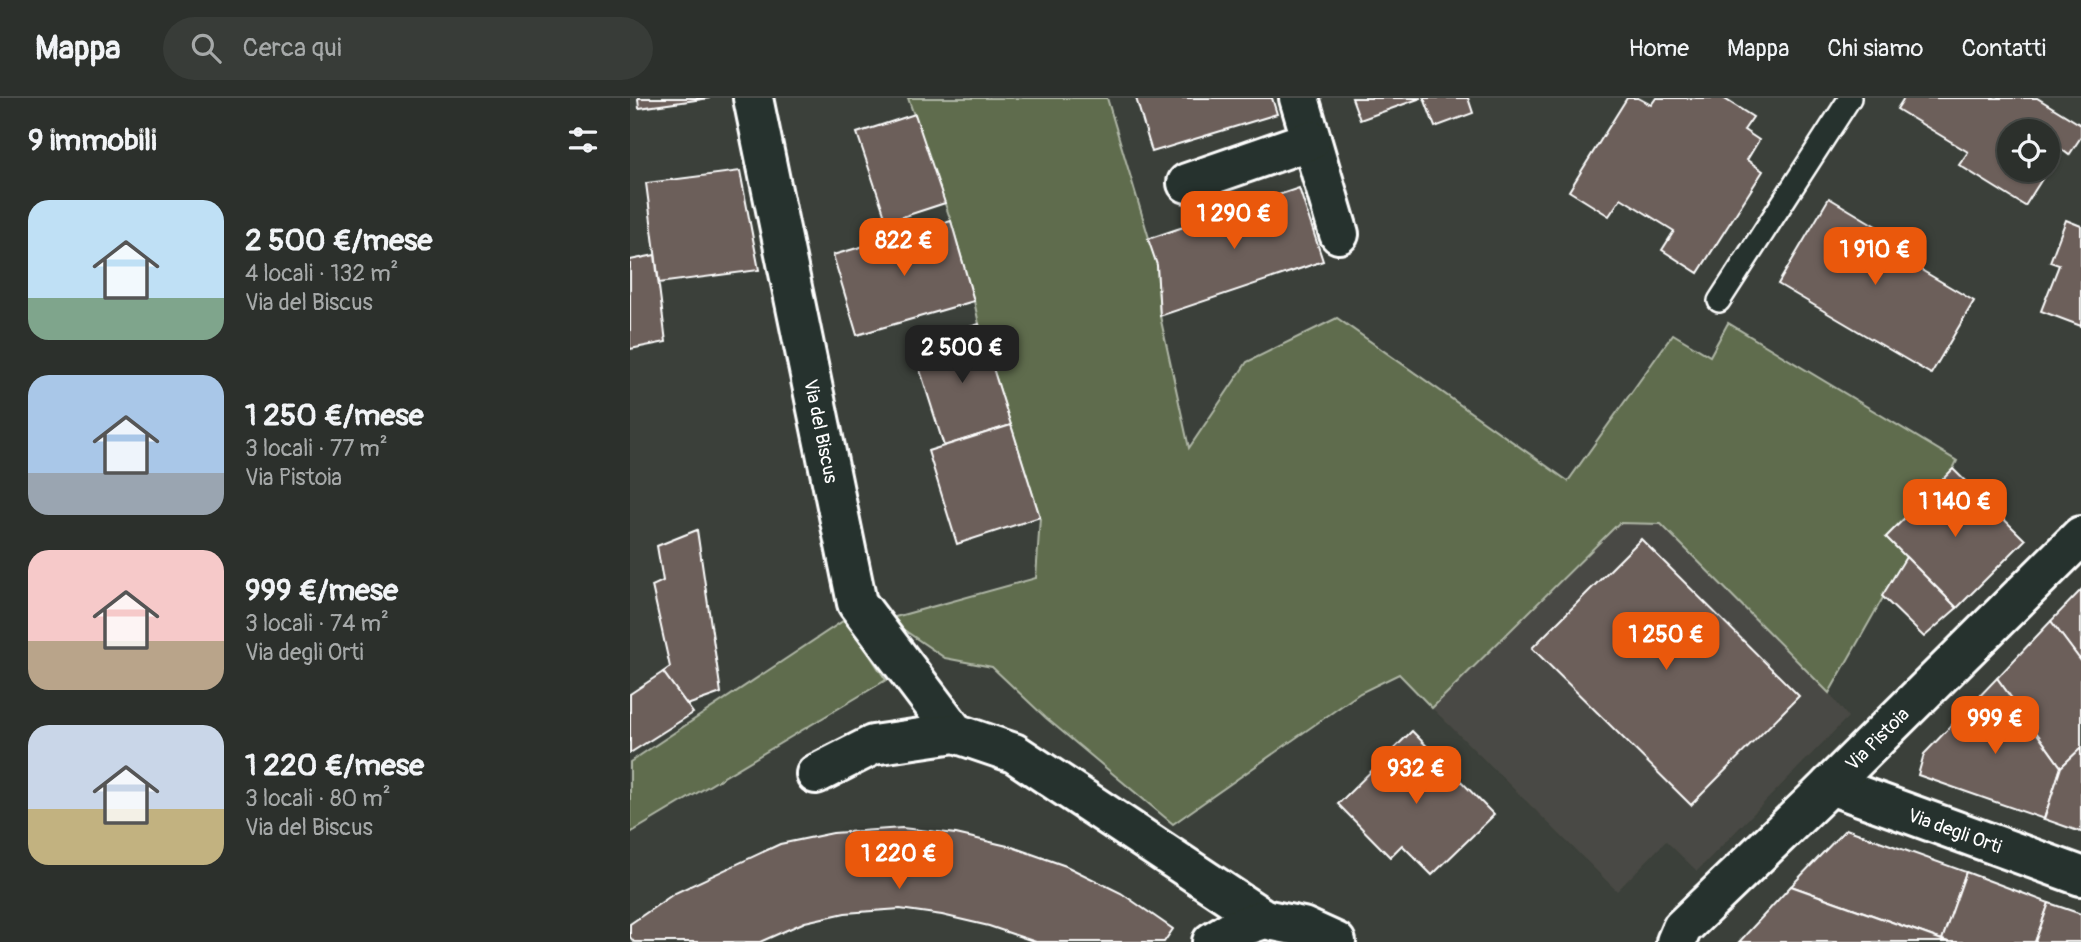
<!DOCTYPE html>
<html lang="it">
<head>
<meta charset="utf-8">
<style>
	:root { --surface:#2c302c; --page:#383c38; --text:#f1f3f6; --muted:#a6a9a9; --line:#484b48; --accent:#ea580c }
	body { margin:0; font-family:Pangolin,sans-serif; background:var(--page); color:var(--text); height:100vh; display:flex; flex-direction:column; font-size:26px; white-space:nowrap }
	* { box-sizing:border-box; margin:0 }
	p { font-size:23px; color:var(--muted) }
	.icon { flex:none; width:38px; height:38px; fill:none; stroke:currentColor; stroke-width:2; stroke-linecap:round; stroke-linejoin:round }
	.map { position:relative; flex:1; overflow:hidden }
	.panel { display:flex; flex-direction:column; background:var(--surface); width:630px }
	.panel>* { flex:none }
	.buttons { position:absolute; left:1367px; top:21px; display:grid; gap:14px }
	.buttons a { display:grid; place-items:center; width:63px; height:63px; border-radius:50%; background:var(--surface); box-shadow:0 2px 5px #0004,0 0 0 2px var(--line); font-size:35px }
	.price { position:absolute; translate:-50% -60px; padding:0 16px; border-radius:14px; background:var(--accent); color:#fff; font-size:23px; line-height:46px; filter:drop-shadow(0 2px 4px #0008) }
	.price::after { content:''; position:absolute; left:50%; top:42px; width:21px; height:16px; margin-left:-10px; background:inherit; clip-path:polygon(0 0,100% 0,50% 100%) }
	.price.current { background:#222; color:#fff }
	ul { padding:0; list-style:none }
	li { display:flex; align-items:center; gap:21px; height:175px; padding:0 28px }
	li span { display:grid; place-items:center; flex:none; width:196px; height:140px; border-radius:21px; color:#555 }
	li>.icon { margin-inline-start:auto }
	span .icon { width:84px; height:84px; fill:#fffc; stroke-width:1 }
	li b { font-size:30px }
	h2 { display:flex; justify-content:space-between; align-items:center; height:84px; padding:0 28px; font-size:30px }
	header { display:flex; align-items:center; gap:42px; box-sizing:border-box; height:98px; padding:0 35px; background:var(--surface); border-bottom:2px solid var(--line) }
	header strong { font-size:33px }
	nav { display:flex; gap:38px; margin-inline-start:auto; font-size:24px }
	.search { width:490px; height:63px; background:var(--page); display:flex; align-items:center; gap:18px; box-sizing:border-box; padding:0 24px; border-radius:38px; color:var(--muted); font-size:26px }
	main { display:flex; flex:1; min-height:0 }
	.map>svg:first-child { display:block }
	.built { fill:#4a4944 }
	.green { fill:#5f6c4e; stroke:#afb6a6; stroke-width:2 }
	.building { fill:#6c5f5a; stroke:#fff; stroke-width:2; fill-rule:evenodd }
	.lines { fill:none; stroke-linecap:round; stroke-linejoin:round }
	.service-casing { stroke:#fff; stroke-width:26 }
	.minor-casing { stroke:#fff; stroke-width:44 }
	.service { stroke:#26332d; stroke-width:21 }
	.minor { stroke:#26332d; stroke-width:38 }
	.labels { text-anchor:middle; stroke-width:6; stroke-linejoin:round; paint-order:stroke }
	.street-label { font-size:19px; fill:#fff; stroke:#26332d }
</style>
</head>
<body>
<header>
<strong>Mappa</strong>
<div class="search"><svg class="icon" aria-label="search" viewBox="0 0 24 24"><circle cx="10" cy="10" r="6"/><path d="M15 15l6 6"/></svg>Cerca qui</div>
<nav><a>Home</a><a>Mappa</a><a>Chi siamo</a><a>Contatti</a></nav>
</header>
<main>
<section class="panel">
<h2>9 immobili<svg class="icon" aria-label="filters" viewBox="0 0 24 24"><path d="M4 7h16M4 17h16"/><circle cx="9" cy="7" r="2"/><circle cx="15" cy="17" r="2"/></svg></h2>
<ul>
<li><span style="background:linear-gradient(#bfe0f5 70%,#7fa58c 0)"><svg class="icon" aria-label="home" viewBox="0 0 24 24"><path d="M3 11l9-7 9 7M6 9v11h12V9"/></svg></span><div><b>2 500 €/mese</b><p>4 locali · 132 m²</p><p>Via del Biscus</p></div></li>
<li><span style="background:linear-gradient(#a9c7e8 70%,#9aa5b1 0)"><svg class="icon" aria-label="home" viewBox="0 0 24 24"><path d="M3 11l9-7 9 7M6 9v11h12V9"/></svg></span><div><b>1 250 €/mese</b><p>3 locali · 77 m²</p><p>Via Pistoia</p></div></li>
<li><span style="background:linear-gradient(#f6c9c9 65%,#b9a48a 0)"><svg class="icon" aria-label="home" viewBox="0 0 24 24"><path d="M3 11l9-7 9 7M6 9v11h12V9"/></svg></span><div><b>999 €/mese</b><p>3 locali · 74 m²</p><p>Via degli Orti</p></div></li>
<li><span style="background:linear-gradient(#c9d6e8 60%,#c2b280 0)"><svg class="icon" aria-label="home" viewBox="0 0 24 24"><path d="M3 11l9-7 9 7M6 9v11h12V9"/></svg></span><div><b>1 220 €/mese</b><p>3 locali · 80 m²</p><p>Via del Biscus</p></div></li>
</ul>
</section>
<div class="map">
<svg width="1451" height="844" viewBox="0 0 1451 844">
	<rect width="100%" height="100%" fill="#3b403a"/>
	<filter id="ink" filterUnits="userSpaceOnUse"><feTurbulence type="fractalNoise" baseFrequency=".0143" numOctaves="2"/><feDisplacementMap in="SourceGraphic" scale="14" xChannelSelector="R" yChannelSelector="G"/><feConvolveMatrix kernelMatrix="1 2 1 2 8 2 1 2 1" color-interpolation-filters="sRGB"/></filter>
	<g filter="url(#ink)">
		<polygon class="built" points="989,425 1031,426 1199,595 1218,619 1067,773 1036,743 987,793 802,610"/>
		<g class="green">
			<polygon points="278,0 477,0 527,167 530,218 559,350 617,264 707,220 938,383 1043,236 1080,258 1098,225 1327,363 1323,371 1256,439 1276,459 1199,595 1031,426 989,425 802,610 769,576 730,595 543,726 416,620 362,569 315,560 258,521 406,480 410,419 349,226 344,203 321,123"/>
			<polygon points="216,521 256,582 0,735 0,664"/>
		</g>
		<g class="building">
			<polygon points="8,0 80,0 9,10"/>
			<polygon points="506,0 642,0 647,16 522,54"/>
			<polygon points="722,0 791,0 730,22"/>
			<polygon points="794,0 838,0 843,15 805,29"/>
			<polygon points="997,0 1008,0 1021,7 1026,0 1093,0 1123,19 1114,32 1129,42 1117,62 1133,73 1068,175 1032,152 1044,133 991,100 979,118 939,93"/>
			<path d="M1274,0H1407L1451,27V39L1439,57L1431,51L1395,108L1329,67L1338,54L1267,11ZM1379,33H1418V72H1379Z"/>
			<polygon points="285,16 315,105 257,124 227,35"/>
			<polygon points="110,73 129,172 29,185 16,85"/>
			<polygon points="669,90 693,163 530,218 527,167 518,141"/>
			<polygon points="1199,100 1271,143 1264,156 1344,203 1301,276 1148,186"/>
			<polygon points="1436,122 1451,128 1451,228 1411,213 1429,167 1420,164"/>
			<polygon points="321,123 344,203 227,237 203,157"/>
			<polygon points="25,157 36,244 0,251 0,162"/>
			<polygon points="349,226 381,327 314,348 282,247"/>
			<polygon points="381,327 410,419 327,446 298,353"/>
			<polygon points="1323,371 1395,442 1327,510 1256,439"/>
			<polygon points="67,432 91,595 57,607 33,574 40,569 22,488 33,483 27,448"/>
			<polygon points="1011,441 1169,598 1061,707 902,550"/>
			<polygon points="1276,459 1327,510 1294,539 1252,498"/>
			<polygon points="1451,492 1451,563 1421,523"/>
			<polygon points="1421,523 1451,563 1451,650 1431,669 1367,580"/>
			<polygon points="33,574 63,615 0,655 0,596"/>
			<polygon points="1367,580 1431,669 1414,721 1288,677 1294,656"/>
			<polygon points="782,633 864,717 802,777 772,747 760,759 708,706"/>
			<polygon points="1451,650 1451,734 1414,721 1431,669"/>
			<polygon points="272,730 326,736 382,749 436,768 491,795 543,831 534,844 406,844 359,828 312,817 270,811 215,815 175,824 130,844 4,844 0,839 0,826 45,795 150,746 203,735"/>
			<polygon points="1216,731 1336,774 1312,842 1161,788"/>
			<polygon points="1336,774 1419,805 1405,844 1318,844 1312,842"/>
			<polygon points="1161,788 1312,842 1318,844 1109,844"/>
			<polygon points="1419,805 1451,816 1451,844 1405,844"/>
		</g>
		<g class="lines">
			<defs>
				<polyline id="service" points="1089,203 1220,0"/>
				<g id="minor">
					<path id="s1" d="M123,0L227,505L325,635"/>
					<polyline points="669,0 709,136"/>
					<polyline points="557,85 681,42"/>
					<polyline points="186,676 243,647 325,635 384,655 634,821"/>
					<path id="s2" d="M1200,687L1451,778"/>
					<polyline points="582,844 600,833 634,821 673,829 706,844"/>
					<path id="s3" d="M1046,844L1052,830L1189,698L1451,438"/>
				</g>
			</defs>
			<use href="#service" class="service-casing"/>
			<use href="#minor" class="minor-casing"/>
			<use href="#service" class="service"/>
			<use href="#minor" class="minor"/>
		</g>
	</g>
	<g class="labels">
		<g class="street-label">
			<text dy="7" stroke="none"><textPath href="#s1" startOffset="340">Via del Biscus</textPath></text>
			<text dy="7" stroke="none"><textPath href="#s3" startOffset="287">Via Pistoia</textPath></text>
			<text dy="7" stroke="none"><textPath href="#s2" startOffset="133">Via degli Orti</textPath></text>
		</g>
	</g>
</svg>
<div class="buttons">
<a><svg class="icon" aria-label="locate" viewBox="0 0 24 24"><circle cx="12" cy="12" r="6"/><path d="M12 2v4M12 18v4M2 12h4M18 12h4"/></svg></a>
</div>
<b class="price" style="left:604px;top:153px">1 290 €</b>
<b class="price" style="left:274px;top:180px">822 €</b>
<b class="price" style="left:1245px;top:189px">1 910 €</b>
<b class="price current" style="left:332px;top:287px">2 500 €</b>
<b class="price" style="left:1325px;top:441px">1 140 €</b>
<b class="price" style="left:1036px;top:574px">1 250 €</b>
<b class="price" style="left:1365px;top:658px">999 €</b>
<b class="price" style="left:786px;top:708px">932 €</b>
<b class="price" style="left:269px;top:793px">1 220 €</b>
</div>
</main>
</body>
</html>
